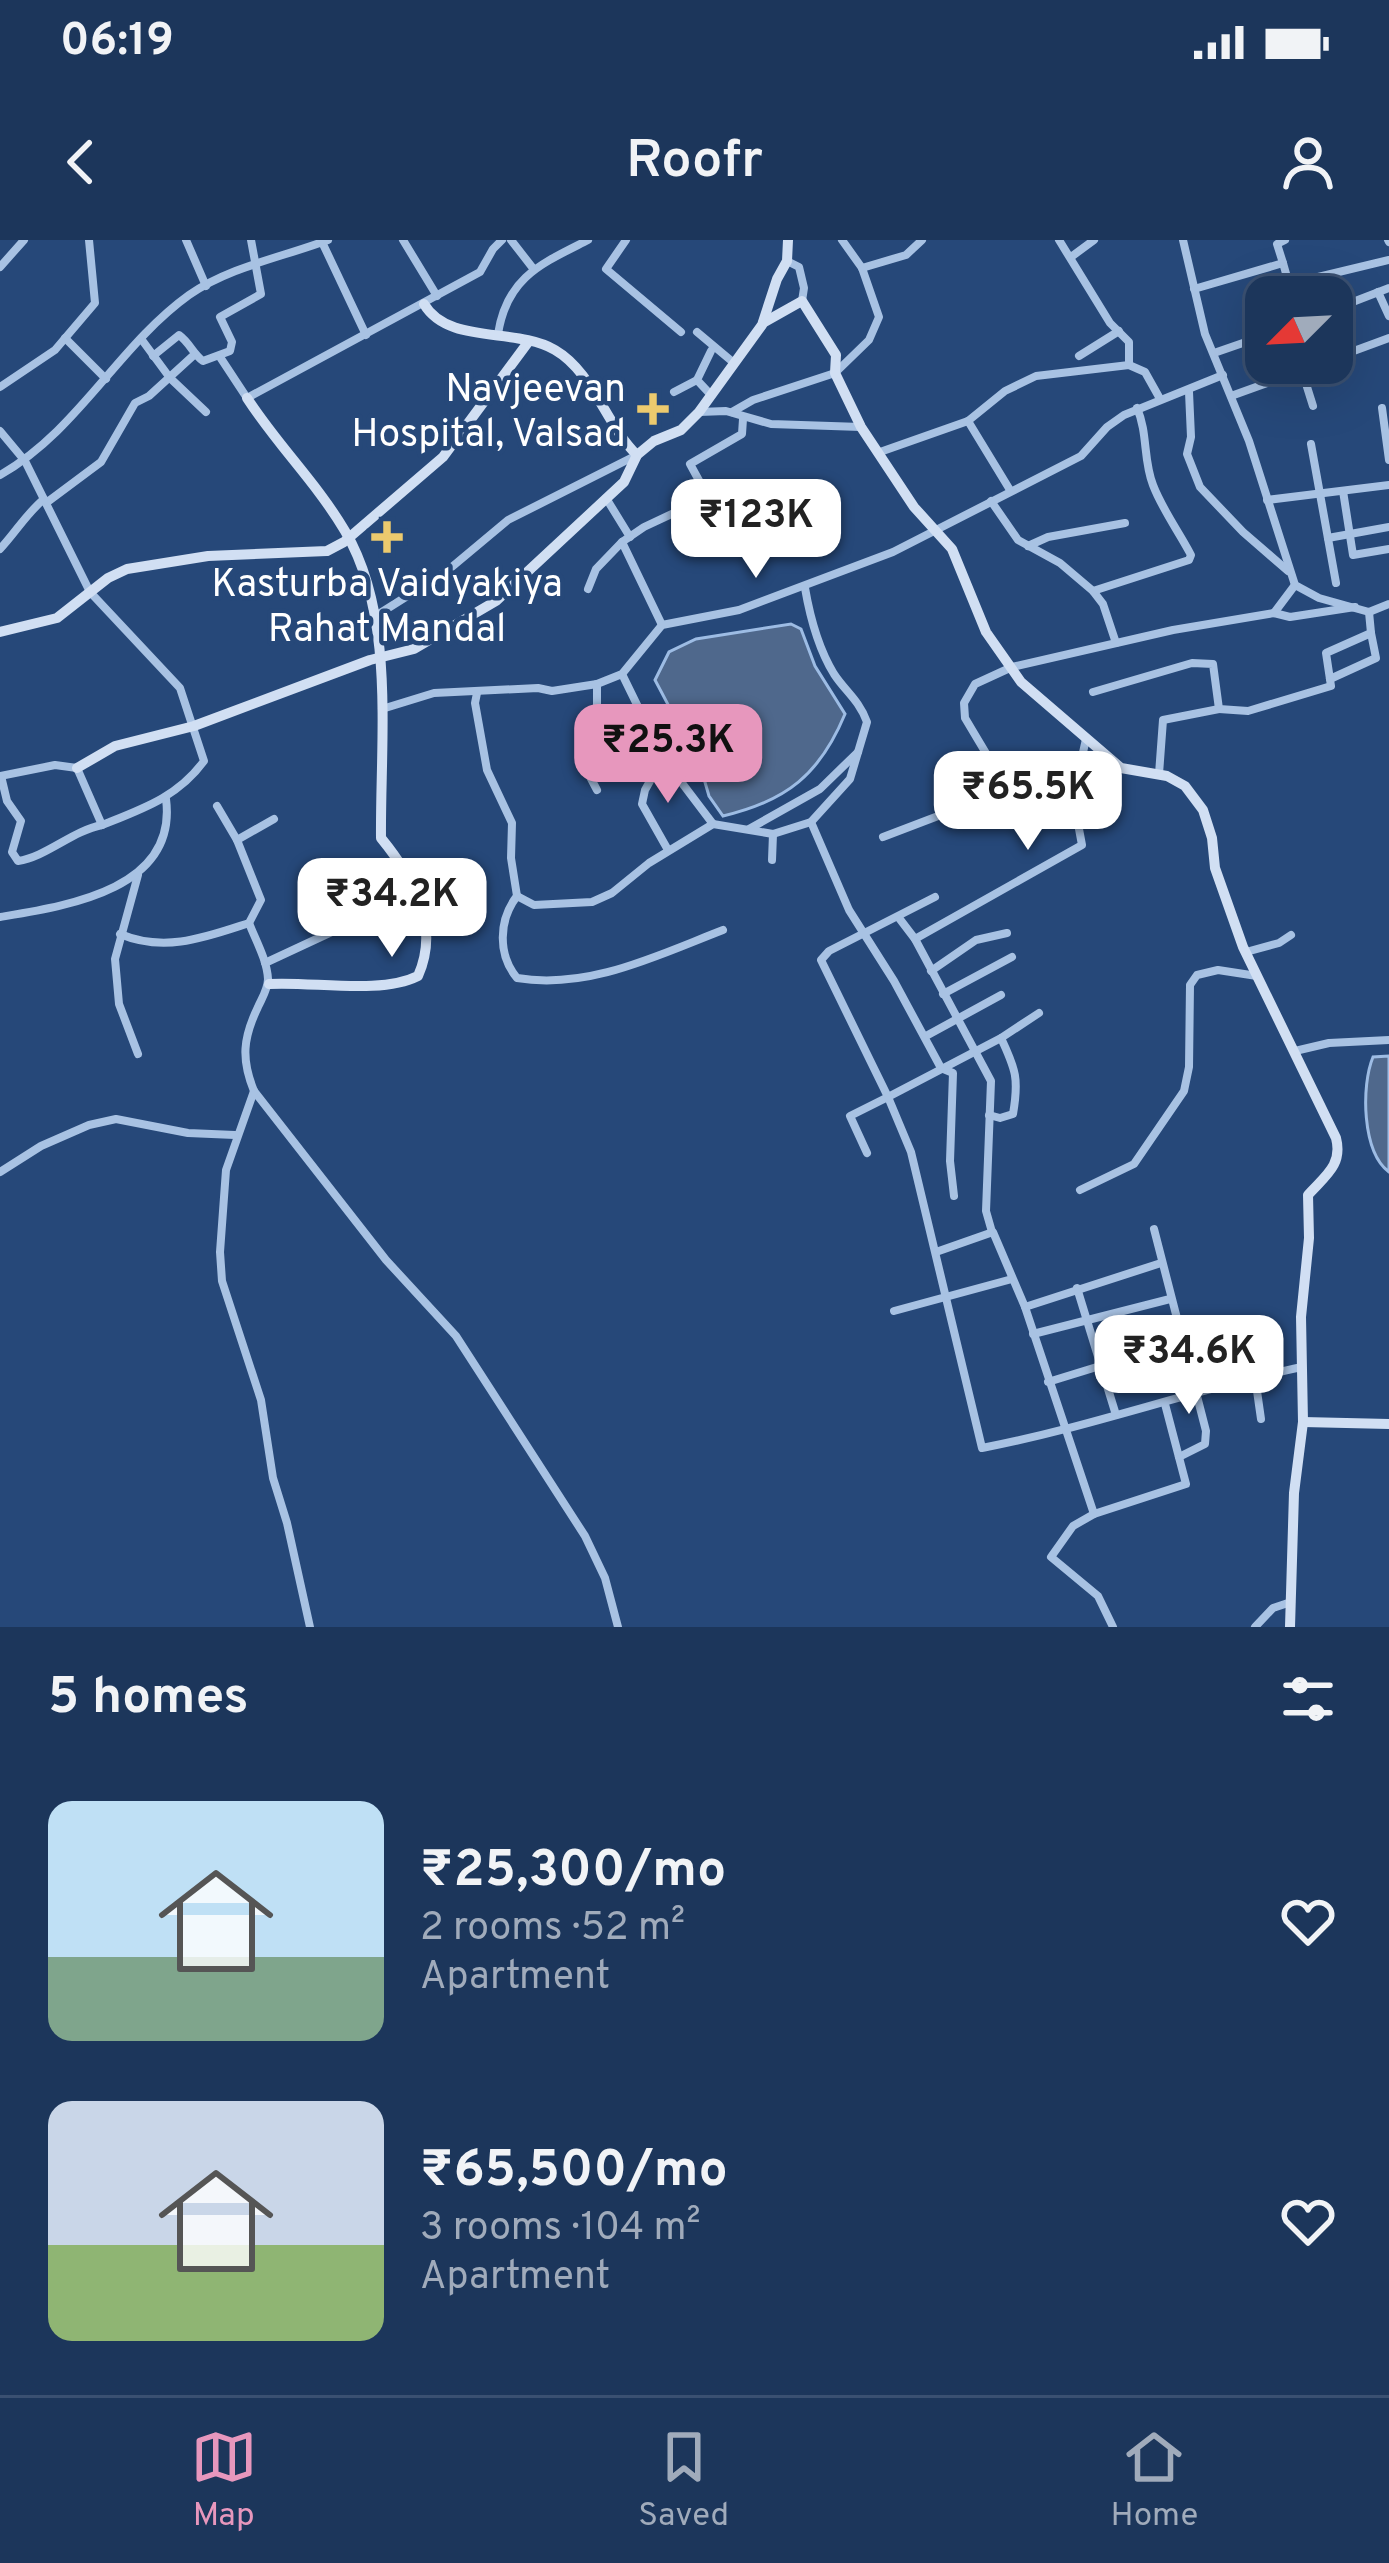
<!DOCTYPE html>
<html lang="en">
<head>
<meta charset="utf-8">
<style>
	:root { --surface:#1c365b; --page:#253e61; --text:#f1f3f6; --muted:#a0abbb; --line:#3a5071; --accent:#e797bd }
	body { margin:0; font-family:Overpass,sans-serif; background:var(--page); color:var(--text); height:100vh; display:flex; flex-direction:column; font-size:45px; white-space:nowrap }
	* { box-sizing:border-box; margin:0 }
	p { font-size:39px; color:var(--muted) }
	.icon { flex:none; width:66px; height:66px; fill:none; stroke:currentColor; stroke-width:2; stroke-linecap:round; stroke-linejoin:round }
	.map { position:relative; height:1387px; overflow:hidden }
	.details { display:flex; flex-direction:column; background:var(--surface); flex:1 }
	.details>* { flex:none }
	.needle { width:78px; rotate:246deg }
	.tools { position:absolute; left:1245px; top:36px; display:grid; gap:24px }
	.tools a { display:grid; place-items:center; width:108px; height:108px; border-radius:24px; background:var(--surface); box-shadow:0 12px 48px #0002,0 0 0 3px var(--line); font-size:60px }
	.price { position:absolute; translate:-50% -102px; padding:0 27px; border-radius:24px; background:#fff; color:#222; font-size:39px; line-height:78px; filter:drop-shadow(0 3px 6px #0008) }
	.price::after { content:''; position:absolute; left:50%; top:72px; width:36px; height:27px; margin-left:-18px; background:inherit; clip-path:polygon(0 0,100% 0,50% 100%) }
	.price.on { background:var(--accent); color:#111 }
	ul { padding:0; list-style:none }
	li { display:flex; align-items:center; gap:36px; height:300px; padding:0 48px }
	li span { display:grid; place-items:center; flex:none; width:336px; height:240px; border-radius:24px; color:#555 }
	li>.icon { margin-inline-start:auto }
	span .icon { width:144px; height:144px; fill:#fffc; stroke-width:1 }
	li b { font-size:51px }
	h2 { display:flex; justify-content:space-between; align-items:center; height:144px; padding:0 48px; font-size:51px }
	.status { display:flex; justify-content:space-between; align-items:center; height:84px; padding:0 60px; background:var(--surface); direction:ltr }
	.status svg { height:33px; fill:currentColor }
	header { display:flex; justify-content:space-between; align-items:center; height:156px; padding:0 48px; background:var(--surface); font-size:54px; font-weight:600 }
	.tabs { display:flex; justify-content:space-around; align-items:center; height:168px; border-top:3px solid var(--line); background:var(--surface); font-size:33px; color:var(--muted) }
	.tabs a { display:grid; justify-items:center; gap:6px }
	.tabs .on { color:var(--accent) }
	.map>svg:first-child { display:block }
	.water { fill:#4f688c; stroke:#9dbce4; stroke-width:3 }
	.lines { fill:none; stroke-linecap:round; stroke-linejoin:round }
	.street { stroke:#a8c2e3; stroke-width:8 }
	.secondary { stroke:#d1dff3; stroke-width:10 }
	.poi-dot { fill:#ecca6e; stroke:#264879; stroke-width:4.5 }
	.labels { text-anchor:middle; stroke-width:9; stroke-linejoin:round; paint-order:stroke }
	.poi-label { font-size:39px; fill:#fff; stroke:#264879; text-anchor:end }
</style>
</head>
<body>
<div class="status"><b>06:19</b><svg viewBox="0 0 49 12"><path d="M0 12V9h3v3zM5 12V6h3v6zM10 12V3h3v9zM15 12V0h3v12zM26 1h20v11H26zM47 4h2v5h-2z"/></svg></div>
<header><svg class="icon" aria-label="back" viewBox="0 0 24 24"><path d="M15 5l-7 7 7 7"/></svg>Roofr<svg class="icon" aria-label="person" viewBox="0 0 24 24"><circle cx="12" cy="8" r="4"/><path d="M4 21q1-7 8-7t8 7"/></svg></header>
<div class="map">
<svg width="1389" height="1387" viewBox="0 0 1389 1387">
	<rect width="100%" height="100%" fill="#264879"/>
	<g class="water">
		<path d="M791,384L801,389L815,426L845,474C820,534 787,561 723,576L709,556L700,525L655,440L669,412L696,399Z"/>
		<path d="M1389,816V932C1362,912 1361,846 1373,817Z"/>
	</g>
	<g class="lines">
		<g class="street">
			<polyline points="186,0 206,46"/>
			<polyline points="403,0 437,56"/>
			<polyline points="511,0 532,27"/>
			<polyline points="626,0 606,29 681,92"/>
			<polyline points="1059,0 1110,83 1129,102 1129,125"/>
			<polyline points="1183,0 1205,94 1249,201 1295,345 1319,358 1369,372 1389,364"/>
			<polyline points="1388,0 1389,2"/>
			<polyline points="322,2 366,95"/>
			<polyline points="1071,17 1094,0"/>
			<polyline points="787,21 799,27 804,48 802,61"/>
			<polyline points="1283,23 1277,4 1285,0"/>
			<polyline points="0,27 24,0"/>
			<polyline points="862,28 906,15 922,0"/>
			<polyline points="1289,44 1295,57"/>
			<polyline points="1194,49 1283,23 1289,44 1389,20"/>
			<polyline points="1378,52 1389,76"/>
			<polyline points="1332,70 1389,48"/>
			<polyline points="697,92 734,123"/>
			<path d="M498,94C507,37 541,24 588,0"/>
			<polyline points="65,98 106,139"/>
			<polyline points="142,100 170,138 206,172"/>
			<polyline points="1214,113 1266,95"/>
			<path d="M153,116L179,95C190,103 193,114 203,121L230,111L232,102L220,77L261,54L251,0"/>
			<polyline points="1079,116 1119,91"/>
			<polyline points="220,117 247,158 480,32 493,9 502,0"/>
			<polyline points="1332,119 1389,98"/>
			<polyline points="1302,131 1313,166"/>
			<polyline points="0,147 55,110 95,63 89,0"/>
			<polyline points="674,152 697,140"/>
			<polyline points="1189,152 1191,197 1187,214 1200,247 1243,292 1288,331"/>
			<polyline points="711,155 697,140 711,111"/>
			<polyline points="1231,156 1322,123"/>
			<polyline points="1382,168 1389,220"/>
			<polyline points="699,172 726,171 771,184 861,187"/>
			<polyline points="732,172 753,160 835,133 869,100 879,77 862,28 842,0"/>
			<polyline points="968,181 1010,250"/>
			<path d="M0,191L25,221L90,352L180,448L204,521C178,557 142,569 102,585L77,528L55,525L0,536"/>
			<polyline points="1311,204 1336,343"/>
			<polyline points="880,212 968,181 1005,151 1036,136 1129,125 1145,132 1159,157"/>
			<path d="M0,235C78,191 118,106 189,55C229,27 283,17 328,0"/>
			<polyline points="1343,251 1353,315 1389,309"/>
			<polyline points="606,258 630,297"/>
			<polyline points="1267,260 1389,245"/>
			<polyline points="991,261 1018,300 1060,323 1093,351 1103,364 1116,403"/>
			<polyline points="46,263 101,222 135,163 149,156 195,114"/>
			<polyline points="1328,298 1389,287"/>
			<polyline points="622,302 644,287 708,257 690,224 742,194 743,179"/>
			<polyline points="1028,306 1048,297 1125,283"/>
			<path d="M0,309C16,292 26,274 44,259"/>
			<polyline points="588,349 596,329 622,302 662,385"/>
			<path d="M1093,351L1189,320L1191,315C1179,292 1162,269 1153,245C1143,220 1148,193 1137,168"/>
			<polyline points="1274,373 1295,345"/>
			<polyline points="374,377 447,331 508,280 635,216"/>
			<polyline points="622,434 663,518 713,584"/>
			<polyline points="1330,439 1376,418 1371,393"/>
			<polyline points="597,444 597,479 580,518 597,550"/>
			<polyline points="1093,452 1192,423 1213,424 1219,469 1248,471 1331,446 1326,413 1371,393 1369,372"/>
			<path d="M477,453L475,463L487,530L512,583L511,618L517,656C498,681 498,715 517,738C589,750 658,715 723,690"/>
			<polyline points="382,469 434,453 538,448 552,451 597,444 622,434 662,385 739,370 893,312 1081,216 1107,187 1124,175 1223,135"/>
			<polyline points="663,518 645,550 642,564 668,610"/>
			<polyline points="1159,534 1163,480 1219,469"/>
			<path d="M1,536L7,561L21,581L12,612L18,621C46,617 72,591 102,585"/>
			<polyline points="1024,577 965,478 964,463 975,444 1012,427 1173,390 1274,373 1290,377 1355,367"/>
			<polyline points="811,582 849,670 894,741 941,828 953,833 950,921 954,956"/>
			<polyline points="749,589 820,549 858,512"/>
			<polyline points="883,597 1009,549"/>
			<polyline points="237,600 274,579"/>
			<polyline points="772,620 773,594"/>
			<polyline points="138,635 115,719 119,764 138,814"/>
			<path d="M517,656L534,665L592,662L612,653L649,623L713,584L773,594L811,582L850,539L867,482C859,460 845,451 834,434C818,408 810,377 805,348"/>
			<polyline points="935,657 829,711 821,720 888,857 1001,798 1039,773"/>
			<path d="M0,677C66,666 178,650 166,559"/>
			<polyline points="899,678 915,699 991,841 986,971 992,992"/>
			<path d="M249,683C256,701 267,720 268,739C268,749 262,758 258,767C243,798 241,819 254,851L386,1020L456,1096L585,1296L605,1338L618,1387"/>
			<path d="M120,694C165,713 206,697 249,683L261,660L237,600L217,566"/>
			<polyline points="915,699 1082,605 1073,557 1086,499"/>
			<polyline points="1246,712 1279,703 1291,695"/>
			<polyline points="265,723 381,669 386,656 375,624"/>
			<polyline points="931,731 976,700 1007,693"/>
			<polyline points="943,754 1012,717"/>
			<polyline points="926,796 1001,755"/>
			<polyline points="1295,811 1329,803 1389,800"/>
			<polyline points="254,851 226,930 220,1012 222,1041 261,1160 273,1238 287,1283 310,1387"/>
			<path d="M989,875L1000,878L1013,874C1019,839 1016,830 1001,798"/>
			<path d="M867,913L850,876L888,857L911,912L982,1208C1091,1187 1194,1149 1302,1127"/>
			<polyline points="0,932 41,906 89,885 116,879 188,893 235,895"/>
			<polyline points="1080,950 1134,924 1184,851 1189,827 1190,745 1197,735 1218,730 1257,736"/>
			<polyline points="1154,989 1206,1191 1205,1204 1179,1217"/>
			<polyline points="936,1012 993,992 1025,1067 1094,1274 1186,1244 1165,1164"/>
			<polyline points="1077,1048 1116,1175"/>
			<polyline points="1025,1067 1161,1023"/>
			<polyline points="894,1071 1012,1039"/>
			<polyline points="1033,1094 1170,1059"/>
			<polyline points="1255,1137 1261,1179"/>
			<polyline points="1048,1142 1100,1126"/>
			<polyline points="1094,1274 1073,1286 1051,1317 1098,1356 1113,1387"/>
			<polyline points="1255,1387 1273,1368 1291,1362"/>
		</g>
		<g class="secondary">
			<path d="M424,64C448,105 516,87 555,110C593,132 606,185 637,215"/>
			<path d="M763,83L802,61L836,115L835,133L861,187L914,267L952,309L986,392L1021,442L1121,528L1167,536L1185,546L1203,570L1212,598L1215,628L1243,707L1336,898C1343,925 1325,936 1308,955L1309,998L1301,1077L1303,1182L1294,1253L1290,1387"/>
			<path d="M247,158C278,206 316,242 345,291C396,377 380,501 381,598C412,636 441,685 418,736C380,755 312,741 269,744"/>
			<polyline points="0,392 57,378 108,338 127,329 208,316 327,311 344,302 443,217 529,101"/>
			<polyline points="77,528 115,506 194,486 370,420 414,409 496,361 624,242 637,215 654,201 681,190 699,172 762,85 777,39 787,21 788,0"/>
			<polyline points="1303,1182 1389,1184"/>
		</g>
	</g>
	<g class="poi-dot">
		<path d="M647 151h12v12h12v12h-12v12h-12v-12h-12v-12h12z"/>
		<path d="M381 279h12v12h12v12h-12v12h-12v-12h-12v-12h12z"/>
	</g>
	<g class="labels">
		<g class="poi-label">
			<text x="626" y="161">Navjeevan<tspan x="626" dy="45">Hospital, Valsad</tspan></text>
			<text x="387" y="356" text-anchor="middle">Kasturba Vaidyakiya<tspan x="387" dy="45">Rahat Mandal</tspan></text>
		</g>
	</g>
</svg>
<div class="tools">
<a><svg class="needle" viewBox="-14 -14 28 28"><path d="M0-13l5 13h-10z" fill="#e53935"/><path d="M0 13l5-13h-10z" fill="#a0abbb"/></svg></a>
</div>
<b class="price" style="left:756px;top:341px">₹123K</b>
<b class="price on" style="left:668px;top:566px">₹25.3K</b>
<b class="price" style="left:1028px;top:613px">₹65.5K</b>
<b class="price" style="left:392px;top:720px">₹34.2K</b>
<b class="price" style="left:1189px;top:1177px">₹34.6K</b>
</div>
<section class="details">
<h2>5 homes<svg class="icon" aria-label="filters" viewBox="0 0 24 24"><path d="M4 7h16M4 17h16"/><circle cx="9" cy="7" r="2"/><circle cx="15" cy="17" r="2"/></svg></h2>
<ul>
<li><span style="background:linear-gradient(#bfe0f5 65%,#7fa58c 0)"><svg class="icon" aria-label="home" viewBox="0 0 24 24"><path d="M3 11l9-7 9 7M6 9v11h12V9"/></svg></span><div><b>₹25,300/mo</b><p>2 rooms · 52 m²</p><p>Apartment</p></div><svg class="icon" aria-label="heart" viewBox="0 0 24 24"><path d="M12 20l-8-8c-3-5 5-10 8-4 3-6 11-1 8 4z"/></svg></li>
<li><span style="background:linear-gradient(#c9d6e8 60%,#8fb573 0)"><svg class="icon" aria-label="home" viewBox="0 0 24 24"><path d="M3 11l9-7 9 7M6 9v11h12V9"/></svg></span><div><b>₹65,500/mo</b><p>3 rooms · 104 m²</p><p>Apartment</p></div><svg class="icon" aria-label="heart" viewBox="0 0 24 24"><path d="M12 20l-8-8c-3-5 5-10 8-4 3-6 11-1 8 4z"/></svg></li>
</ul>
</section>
<nav class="tabs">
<a class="on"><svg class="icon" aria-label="map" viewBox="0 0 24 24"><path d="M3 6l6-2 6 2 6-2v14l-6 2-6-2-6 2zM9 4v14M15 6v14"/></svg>Map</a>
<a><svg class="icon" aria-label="saved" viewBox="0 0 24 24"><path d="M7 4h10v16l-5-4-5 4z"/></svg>Saved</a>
<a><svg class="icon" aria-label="home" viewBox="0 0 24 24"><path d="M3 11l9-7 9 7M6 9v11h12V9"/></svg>Home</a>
</nav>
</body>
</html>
